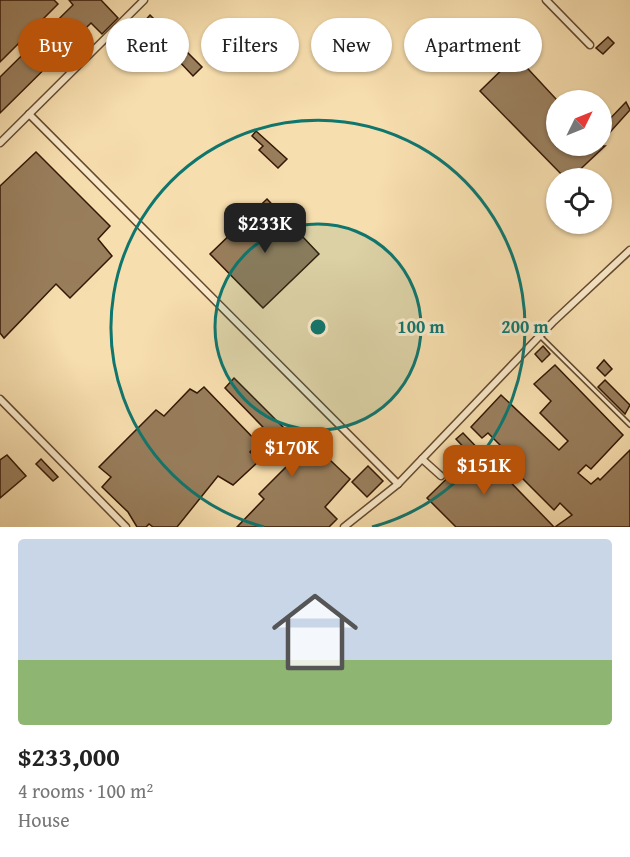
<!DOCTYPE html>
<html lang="en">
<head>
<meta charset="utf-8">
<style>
	:root { --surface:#fff; --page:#f2f2f2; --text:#222; --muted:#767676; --line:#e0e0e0; --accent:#b45309 }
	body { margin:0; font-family:"Gentium Book Plus",serif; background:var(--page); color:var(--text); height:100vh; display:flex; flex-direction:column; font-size:22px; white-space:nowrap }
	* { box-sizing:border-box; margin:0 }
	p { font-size:20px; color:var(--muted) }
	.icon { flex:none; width:33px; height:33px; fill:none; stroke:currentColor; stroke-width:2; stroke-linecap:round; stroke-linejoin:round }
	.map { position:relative; height:527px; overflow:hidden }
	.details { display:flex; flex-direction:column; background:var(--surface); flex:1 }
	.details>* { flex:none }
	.hud { position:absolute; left:18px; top:18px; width:594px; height:54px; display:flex; gap:12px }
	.needle { width:39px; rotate:47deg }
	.controls { position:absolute; left:546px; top:90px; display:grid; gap:12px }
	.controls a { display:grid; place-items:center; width:66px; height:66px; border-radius:50%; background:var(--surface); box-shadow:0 2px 4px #0004; font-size:30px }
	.price { position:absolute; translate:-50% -51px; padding:0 14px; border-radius:12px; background:var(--accent); color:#fff; font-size:20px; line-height:39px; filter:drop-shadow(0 2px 3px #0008) }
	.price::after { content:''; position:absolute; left:50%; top:36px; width:18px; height:14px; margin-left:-9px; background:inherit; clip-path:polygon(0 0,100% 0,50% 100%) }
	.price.selected { background:#222; color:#fff }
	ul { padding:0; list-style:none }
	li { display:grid; align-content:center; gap:12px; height:318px; padding:0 18px }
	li+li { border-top:2px solid var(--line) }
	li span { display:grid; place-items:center; height:186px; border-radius:6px; color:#555 }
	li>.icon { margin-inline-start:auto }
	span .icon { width:108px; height:108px; fill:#fffc; stroke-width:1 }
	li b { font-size:26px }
	.pill { padding:0 21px; border-radius:27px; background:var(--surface); box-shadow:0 2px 4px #0004; font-size:21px; line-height:54px }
	.pill.selected { background:var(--accent); color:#fff }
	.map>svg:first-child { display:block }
	.building { fill:#997e5c; stroke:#341704; stroke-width:1.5 }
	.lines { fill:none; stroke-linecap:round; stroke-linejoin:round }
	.lane-casing { stroke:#65492e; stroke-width:6 }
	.street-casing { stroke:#65492e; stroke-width:9 }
	.lane { stroke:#faeaca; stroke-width:3 }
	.street { stroke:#faeaca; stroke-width:6 }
	.ring { fill:none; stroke:#0f766e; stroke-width:3 }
	.centre { fill:#0f766e; stroke:#faeaca; stroke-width:3 }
	.ring-label { font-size:18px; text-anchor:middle; font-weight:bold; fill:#0f766e; stroke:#faeaca; stroke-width:6; stroke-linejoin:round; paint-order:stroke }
</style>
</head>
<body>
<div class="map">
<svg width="630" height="527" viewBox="0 0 630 527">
	<rect width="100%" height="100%" fill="#f7deae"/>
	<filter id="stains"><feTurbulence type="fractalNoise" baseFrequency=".00333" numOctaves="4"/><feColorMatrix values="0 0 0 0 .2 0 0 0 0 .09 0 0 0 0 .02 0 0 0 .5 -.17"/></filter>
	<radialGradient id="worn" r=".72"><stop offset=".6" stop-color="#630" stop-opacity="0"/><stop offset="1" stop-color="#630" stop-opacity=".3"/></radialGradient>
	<g class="building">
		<polygon points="0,0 54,0 58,4 0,62"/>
		<polygon points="69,0 101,0 118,18 102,34 91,23 0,113 0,77 73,5"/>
		<polygon points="150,15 202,67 193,76 143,23"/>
		<polygon points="132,37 153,59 146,66 125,43"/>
		<polygon points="608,37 614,43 603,54 596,48"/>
		<polygon points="516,56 556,99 556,146 605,146 571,178 565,178 480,91"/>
		<polygon points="626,102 630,110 602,141 602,127"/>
		<polygon points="256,131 287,159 278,168 259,150 263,146 252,136"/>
		<polygon points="36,152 110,226 98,239 112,256 70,298 56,284 4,338 0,333 0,186"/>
		<polygon points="267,199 319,254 263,308 210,254"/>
		<polygon points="543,346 550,354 542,362 535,354"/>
		<polygon points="604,360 612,369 605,376 597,368"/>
		<polygon points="555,365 623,435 591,469 586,465 578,473 591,484 598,478 600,480 630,450 630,527 555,527 572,515 560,503 554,510 498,454 503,448 488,433 482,438 471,427 501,395 559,450 568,441 540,413 551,401 534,384"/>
		<polygon points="234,378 305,449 312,443 350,479 325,507 337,519 329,527 237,527 264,499 259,494 294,459 225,388"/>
		<polygon points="605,380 630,405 625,414 598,387"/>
		<polygon points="204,387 258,443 250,452 259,461 233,485 218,476 177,527 153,527 149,524 146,527 137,527 128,512 102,487 111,477 99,467 156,410 164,416 190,389 197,393"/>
		<polygon points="463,433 489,460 554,527 456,527 427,498 471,455 456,439"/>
		<polygon points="7,455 26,476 0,498 0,460"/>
		<polygon points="41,459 58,477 53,481 36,464"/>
		<polygon points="368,466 383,481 367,497 352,482"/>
	</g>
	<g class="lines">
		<defs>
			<polyline id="lane" points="541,337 630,425"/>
			<g id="street">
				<polyline points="546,0 590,45"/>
				<polyline points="29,114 398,484"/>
				<polyline points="0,143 144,0"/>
				<polyline points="0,399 126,527"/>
				<polyline points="422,459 441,476"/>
				<polyline points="344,527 398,484 554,321 630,250"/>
			</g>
		</defs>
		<use href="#lane" class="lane-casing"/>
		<use href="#street" class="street-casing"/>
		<use href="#lane" class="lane"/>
		<use href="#street" class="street"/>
	</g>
	<circle cx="318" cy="327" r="103" fill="#0f766e" fill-opacity=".12"/>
	<g class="ring">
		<circle cx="318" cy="327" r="103"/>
		<path d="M264 527A207 207 0 1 1 372 527"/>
	</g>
	<circle cx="318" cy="327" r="9" class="centre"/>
	<g class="ring-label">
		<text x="421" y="333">100 m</text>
		<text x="525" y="333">200 m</text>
	</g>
	<rect width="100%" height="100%" filter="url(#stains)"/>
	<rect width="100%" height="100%" fill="url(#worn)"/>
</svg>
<div class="controls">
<a><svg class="needle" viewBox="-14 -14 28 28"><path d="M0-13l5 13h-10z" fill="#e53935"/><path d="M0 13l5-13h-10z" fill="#767676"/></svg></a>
<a><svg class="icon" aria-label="locate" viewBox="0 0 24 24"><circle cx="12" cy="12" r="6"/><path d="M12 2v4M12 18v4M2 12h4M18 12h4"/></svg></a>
</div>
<b class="price selected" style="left:265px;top:254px">$233K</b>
<b class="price" style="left:292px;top:478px">$170K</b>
<b class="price" style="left:484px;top:496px">$151K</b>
<div class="hud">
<a class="pill selected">Buy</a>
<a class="pill">Rent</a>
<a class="pill">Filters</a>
<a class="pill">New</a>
<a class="pill">Apartment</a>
</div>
</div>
<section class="details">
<ul>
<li><span style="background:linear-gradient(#c9d6e8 65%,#8fb573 0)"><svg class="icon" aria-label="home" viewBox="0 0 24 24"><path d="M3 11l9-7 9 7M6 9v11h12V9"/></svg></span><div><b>$233,000</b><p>4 rooms · 100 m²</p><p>House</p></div></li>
</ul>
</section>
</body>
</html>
